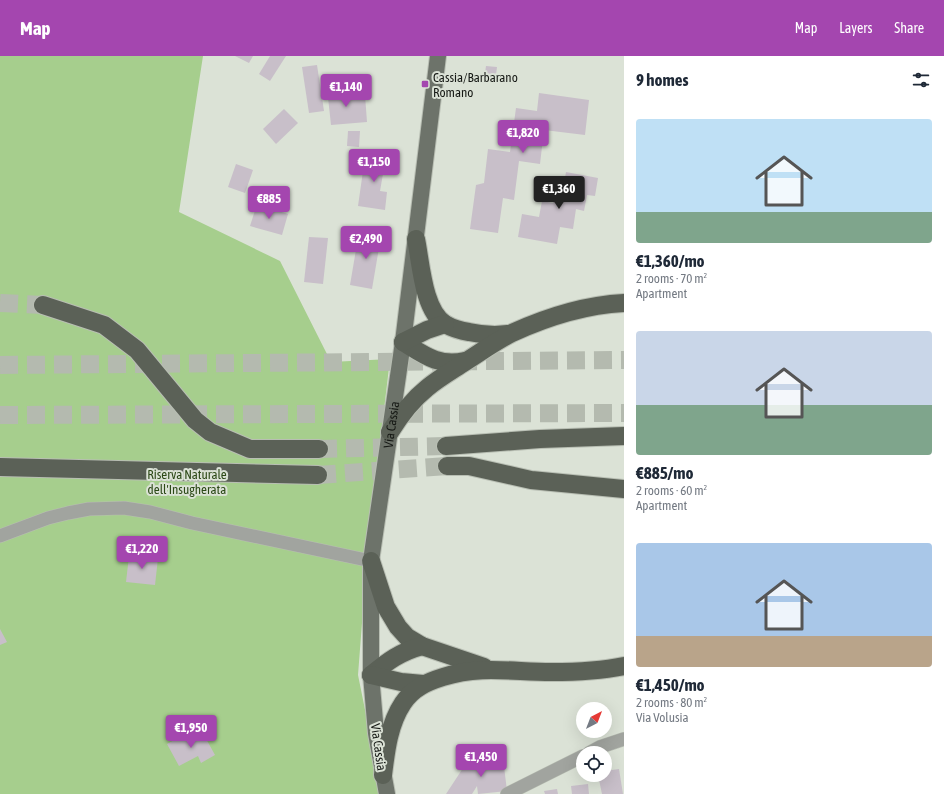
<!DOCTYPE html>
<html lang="en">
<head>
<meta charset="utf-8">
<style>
	:root { --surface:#fff; --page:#f6f6f7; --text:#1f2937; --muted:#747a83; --accent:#a446af }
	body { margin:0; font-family:"Asap Condensed",sans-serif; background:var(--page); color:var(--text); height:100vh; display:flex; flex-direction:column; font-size:15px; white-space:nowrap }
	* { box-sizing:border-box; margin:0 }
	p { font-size:13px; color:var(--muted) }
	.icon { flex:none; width:22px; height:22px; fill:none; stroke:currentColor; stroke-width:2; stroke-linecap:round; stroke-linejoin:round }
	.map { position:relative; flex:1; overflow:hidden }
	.drawer { display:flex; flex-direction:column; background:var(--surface); width:320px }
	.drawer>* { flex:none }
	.needle { width:26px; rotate:42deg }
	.tools { position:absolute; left:576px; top:646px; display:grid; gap:8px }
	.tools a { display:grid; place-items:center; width:36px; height:36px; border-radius:50%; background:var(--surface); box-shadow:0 4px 16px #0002; font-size:20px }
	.price { position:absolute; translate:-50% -34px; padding:0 9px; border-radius:4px; background:var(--accent); color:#fff; font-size:13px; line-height:26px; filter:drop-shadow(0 1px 2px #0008) }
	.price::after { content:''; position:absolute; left:50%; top:24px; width:12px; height:9px; margin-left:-6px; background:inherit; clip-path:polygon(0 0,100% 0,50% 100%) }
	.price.active { background:#222; color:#fff }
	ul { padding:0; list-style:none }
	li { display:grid; align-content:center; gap:8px; height:212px; padding:0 12px }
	li span { display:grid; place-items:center; height:124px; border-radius:4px; color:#555 }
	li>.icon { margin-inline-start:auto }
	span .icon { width:72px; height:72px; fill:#fffc; stroke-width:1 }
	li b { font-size:17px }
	h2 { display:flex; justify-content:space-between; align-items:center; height:48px; padding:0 12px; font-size:17px }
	header { display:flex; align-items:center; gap:24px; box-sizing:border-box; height:56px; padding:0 20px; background:var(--accent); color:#fff }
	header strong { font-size:19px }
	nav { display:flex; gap:22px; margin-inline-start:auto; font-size:14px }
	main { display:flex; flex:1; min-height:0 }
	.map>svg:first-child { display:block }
	.green { fill:#a6ce8d }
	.building { fill:#c8bfc9 }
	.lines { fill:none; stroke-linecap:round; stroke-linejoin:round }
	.highway-tunnel { stroke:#b4baaf; stroke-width:18; stroke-dasharray:18 9; stroke-linecap:butt }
	.minor-casing { stroke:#b8beb3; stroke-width:14 }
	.major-casing { stroke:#b8beb3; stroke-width:18 }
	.highway-casing { stroke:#b8beb3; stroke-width:20 }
	.minor { stroke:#a1a49f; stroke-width:13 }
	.major { stroke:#6d736a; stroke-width:16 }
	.highway { stroke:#5b6157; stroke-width:18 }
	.poi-dot { fill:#a446af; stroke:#dbe2d6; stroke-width:1.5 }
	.labels { text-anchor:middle; stroke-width:4; stroke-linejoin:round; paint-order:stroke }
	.poi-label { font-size:13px; fill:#161915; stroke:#dbe2d6; text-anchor:start }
	.street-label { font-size:13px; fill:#161915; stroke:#dbe2d6 }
	.park-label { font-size:13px; fill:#2c4917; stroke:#dbe2d6 }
</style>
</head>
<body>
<header>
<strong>Map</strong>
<nav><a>Map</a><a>Layers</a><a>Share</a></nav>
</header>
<main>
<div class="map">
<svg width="624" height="738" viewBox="0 0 624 738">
	<rect width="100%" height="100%" fill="#dbe2d6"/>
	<polygon class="green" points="0,0 203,0 179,156 280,205 331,306 390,303 365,514 366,515 358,619 382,738 0,738"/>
	<g class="building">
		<polygon points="235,0 253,0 249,7"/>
		<polygon points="270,0 286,0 270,25 259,18"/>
		<polygon points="317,9 324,55 309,57 302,11"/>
		<polygon points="486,10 497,11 496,19 485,17"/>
		<polygon points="342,31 343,41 365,39 367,66 331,69 327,32"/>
		<polygon points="539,37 589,44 585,79 544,74 540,108 519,105 514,144 503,142 498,177 470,173 476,129 484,127 488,93 510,96 516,52 537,55"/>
		<polygon points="284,53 298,67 276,88 263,73"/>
		<polygon points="348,75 360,75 359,91 347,90"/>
		<polygon points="365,101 393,105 391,119 383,118 380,135 387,136 385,154 358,150"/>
		<polygon points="236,108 253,114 245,137 228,131"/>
		<polygon points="566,116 598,122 595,140 587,139 584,155 576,153 573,173 560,171 557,188 518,181 522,158 539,161 542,145 553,147 556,132 563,133"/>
		<polygon points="257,148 288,158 282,179 250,170"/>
		<polygon points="359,176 381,180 372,233 350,229"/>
		<polygon points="309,181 328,182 323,228 304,226"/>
		<polygon points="129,500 158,502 155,529 126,526"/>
		<polygon points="0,573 7,586 0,589"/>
		<polygon points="187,677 191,685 204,679 215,699 201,707 198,700 179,710 167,688"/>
		<polygon points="503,702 507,735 478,738 477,730 472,738 446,738 467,706"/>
		<polygon points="619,713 623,738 602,738 598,719 605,719 605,715"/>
		<polygon points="588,728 589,738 572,738 571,730"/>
		<polygon points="557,733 558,738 545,738 544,735"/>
	</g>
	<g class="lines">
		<g class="highway-tunnel">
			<polyline points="0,247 43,249"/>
			<polyline points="0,309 624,304"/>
			<polyline points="0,359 624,357"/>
			<polyline points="319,393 446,390"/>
			<polyline points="318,419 447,410"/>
		</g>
		<defs>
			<g id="minor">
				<polyline points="0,480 48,462 68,457 89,453 124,452 150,456 192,467 371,505"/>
				<polyline points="589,697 600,691 624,683"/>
				<polyline points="507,738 583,700"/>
			</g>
			<g id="major">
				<path id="s1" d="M387,738L376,677L371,619V505L403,286L438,0"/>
			</g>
			<g id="highway">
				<path d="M416,183C421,207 423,254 445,268C452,272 462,275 469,276C483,279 494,280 508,278"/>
				<polyline points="43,249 104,269 137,294 195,364 210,376 250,393 319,393"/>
				<path d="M403,286C424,299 439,311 465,305"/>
				<polyline points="403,286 427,274 445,268"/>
				<path d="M390,376C400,360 412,344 427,332C439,322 453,314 465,306C481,296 496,285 512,277C547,261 585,249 624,247"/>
				<polyline points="446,390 540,383 624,380"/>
				<polyline points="447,410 469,410 531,424 624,433"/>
				<polyline points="0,411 318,419"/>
				<polyline points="371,505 386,551 398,571 407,581 422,590 484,611"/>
				<path d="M371,619C388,605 400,596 422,590"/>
				<polyline points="371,619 401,626 423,628"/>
				<path d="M383,719C386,694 389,668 403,647C413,632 427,626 443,621C480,609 513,616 551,616C576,616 601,615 624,610"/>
			</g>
		</defs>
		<use href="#minor" class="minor-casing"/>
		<use href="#major" class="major-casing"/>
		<use href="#highway" class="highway-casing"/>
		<use href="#minor" class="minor"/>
		<use href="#major" class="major"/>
		<use href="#highway" class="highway"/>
	</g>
	<rect class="poi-dot" x="421" y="24" width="8" height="8" rx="2"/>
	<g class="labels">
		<g class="poi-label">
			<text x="433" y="26">Cassia/Barbarano<tspan x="433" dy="15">Romano</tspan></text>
		</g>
		<g class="street-label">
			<text dy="5" stroke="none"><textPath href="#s1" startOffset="372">Via Cassia</textPath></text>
			<text transform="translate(379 691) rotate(82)" y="5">Via Cassia</text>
		</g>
		<g class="park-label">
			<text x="187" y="423">Riserva Naturale<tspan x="187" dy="15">dell'Insugherata</tspan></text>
		</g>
	</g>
</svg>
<div class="tools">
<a><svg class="needle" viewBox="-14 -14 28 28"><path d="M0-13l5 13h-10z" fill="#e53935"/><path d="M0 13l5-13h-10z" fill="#747a83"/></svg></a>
<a><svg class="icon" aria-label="locate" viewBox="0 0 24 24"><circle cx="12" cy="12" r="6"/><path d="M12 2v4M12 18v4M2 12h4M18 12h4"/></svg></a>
</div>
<b class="price" style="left:346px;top:52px">€1,140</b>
<b class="price" style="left:523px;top:98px">€1,820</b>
<b class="price" style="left:374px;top:127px">€1,150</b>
<b class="price active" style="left:559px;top:154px">€1,360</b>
<b class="price" style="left:269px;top:164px">€885</b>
<b class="price" style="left:366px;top:204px">€2,490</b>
<b class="price" style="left:142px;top:514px">€1,220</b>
<b class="price" style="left:191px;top:693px">€1,950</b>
<b class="price" style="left:481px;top:722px">€1,450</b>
</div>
<section class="drawer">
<h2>9 homes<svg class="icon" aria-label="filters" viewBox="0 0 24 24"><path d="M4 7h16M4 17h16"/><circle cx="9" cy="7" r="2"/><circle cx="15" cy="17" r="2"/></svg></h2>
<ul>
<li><span style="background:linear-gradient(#bfe0f5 75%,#7fa58c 0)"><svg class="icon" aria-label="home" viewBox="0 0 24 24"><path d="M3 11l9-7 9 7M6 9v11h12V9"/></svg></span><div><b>€1,360/mo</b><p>2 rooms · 70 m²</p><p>Apartment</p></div></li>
<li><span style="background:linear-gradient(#c9d6e8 60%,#7fa58c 0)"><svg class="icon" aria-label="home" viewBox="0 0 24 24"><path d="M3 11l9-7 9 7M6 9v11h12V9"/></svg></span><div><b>€885/mo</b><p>2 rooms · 60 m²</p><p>Apartment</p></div></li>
<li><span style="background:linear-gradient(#a9c7e8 75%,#b9a48a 0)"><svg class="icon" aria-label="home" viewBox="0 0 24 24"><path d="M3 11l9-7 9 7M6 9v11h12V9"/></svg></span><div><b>€1,450/mo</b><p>2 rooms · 80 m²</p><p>Via Volusia</p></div></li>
</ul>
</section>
</main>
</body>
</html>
